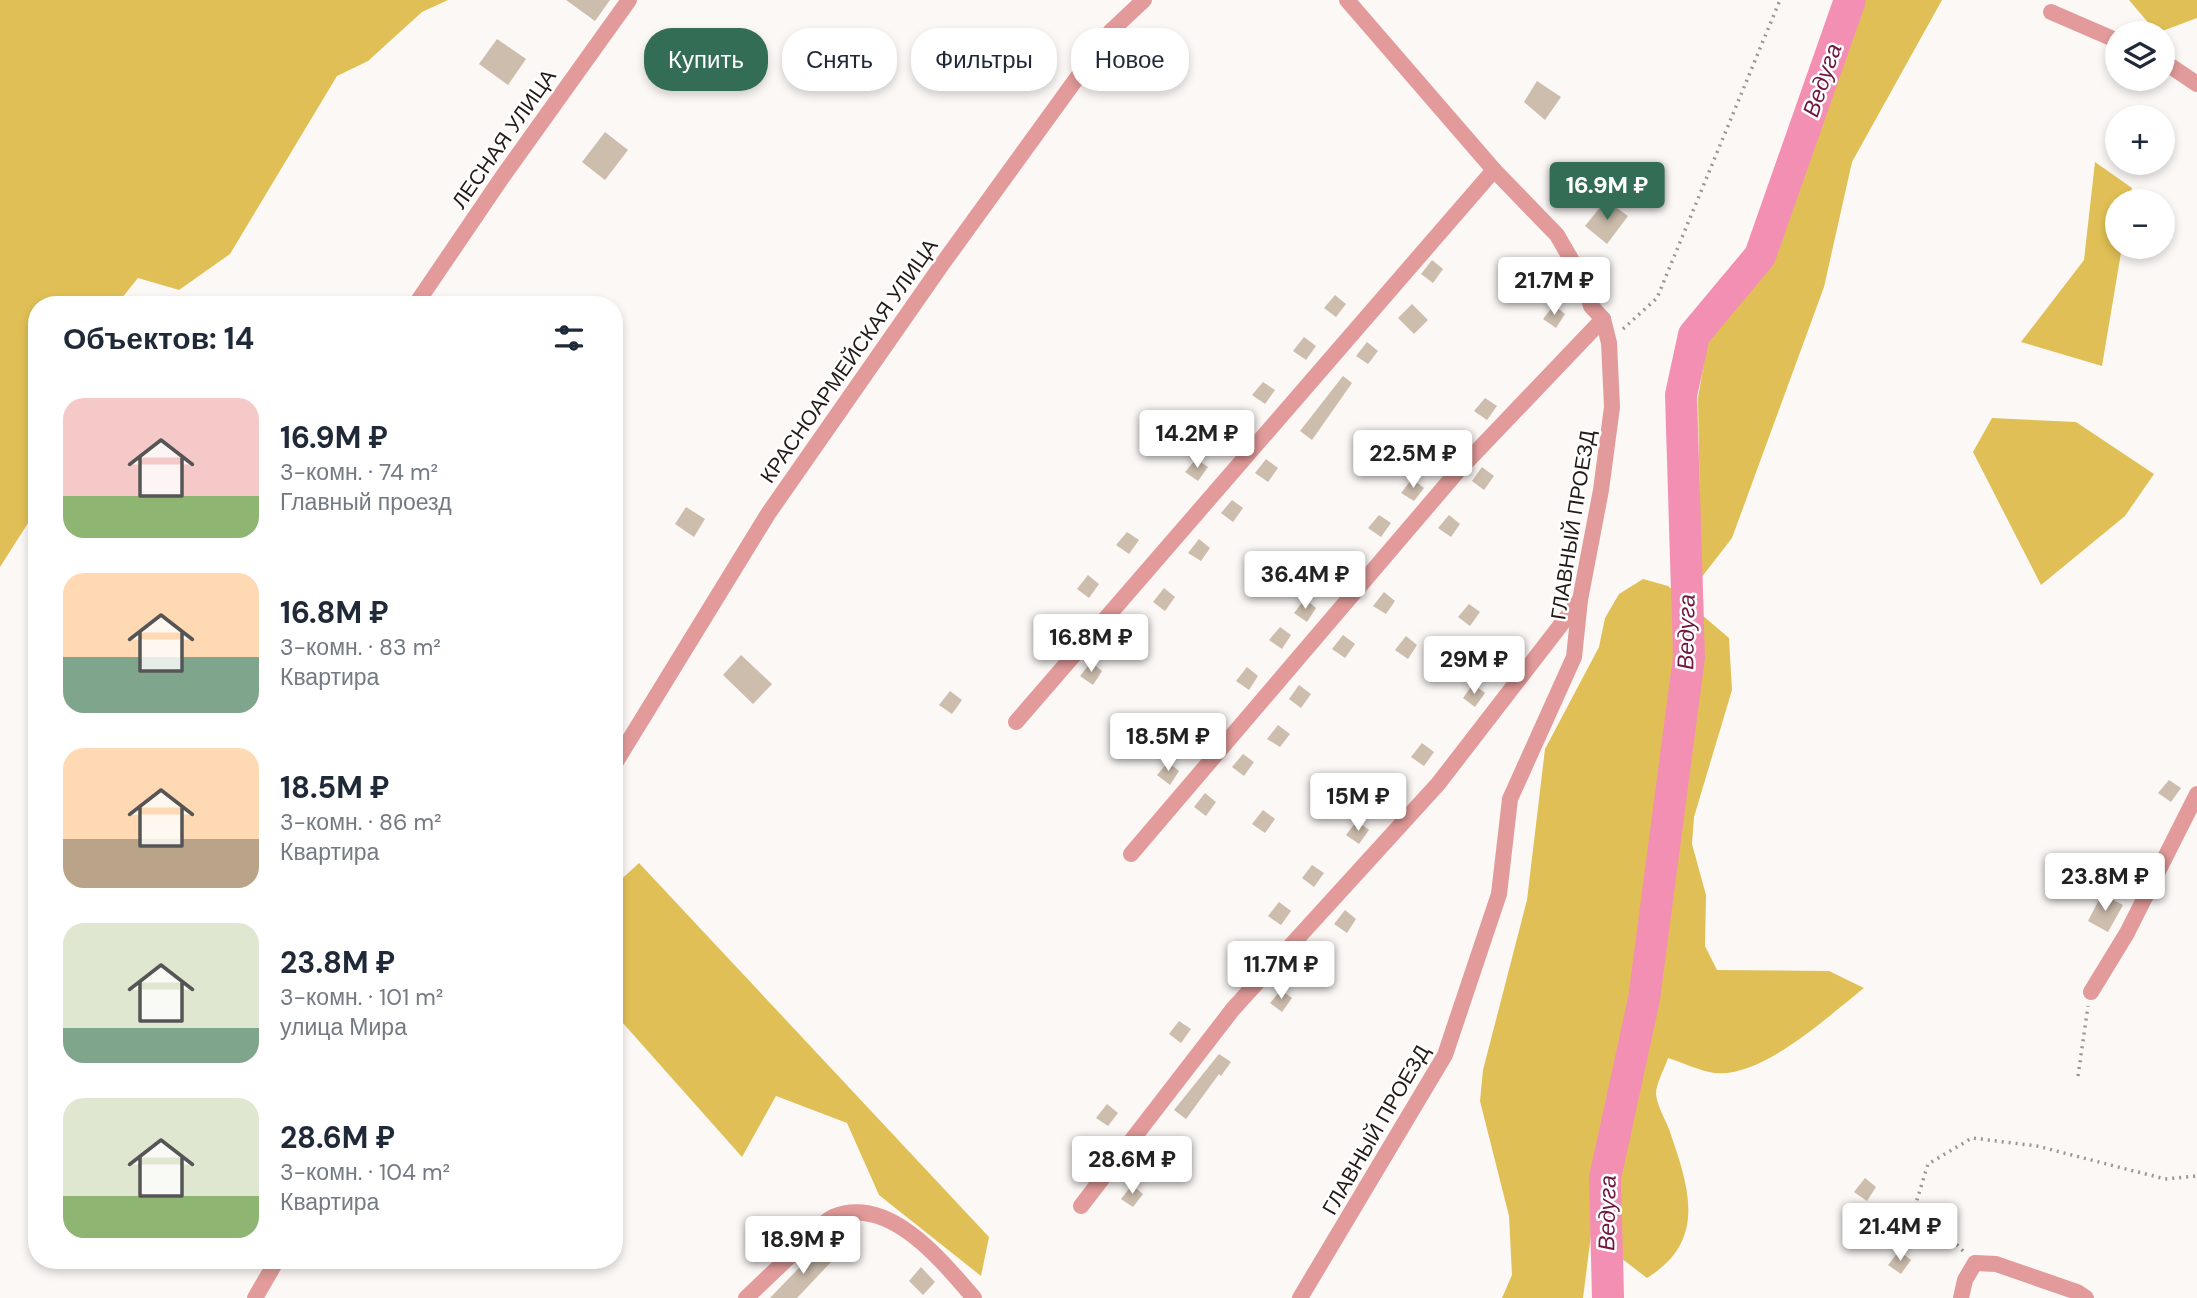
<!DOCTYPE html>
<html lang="ru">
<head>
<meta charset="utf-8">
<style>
	:root { --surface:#fff; --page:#f2f2f3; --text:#1f2937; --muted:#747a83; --accent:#346d55 }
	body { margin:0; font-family:"DM Sans",sans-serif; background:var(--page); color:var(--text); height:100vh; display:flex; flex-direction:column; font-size:26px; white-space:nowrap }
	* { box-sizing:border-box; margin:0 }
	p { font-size:23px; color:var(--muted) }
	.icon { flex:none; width:38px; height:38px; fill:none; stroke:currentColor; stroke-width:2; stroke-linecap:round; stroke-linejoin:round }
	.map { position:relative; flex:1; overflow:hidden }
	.side { position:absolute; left:28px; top:296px; width:595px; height:973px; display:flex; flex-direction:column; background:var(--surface); border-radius:28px; box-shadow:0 4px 10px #0003 }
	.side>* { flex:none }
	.guide { position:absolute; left:644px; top:28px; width:665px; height:63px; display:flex; gap:14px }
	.tools { position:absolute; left:2105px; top:21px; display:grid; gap:14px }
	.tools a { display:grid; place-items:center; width:70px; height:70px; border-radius:50%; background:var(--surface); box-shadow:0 4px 10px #0003; font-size:35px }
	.price { position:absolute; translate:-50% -60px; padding:0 16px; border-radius:7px; background:#fff; color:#222; font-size:23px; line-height:46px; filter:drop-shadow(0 2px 4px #0008) }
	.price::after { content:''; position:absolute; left:50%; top:42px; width:21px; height:16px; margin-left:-10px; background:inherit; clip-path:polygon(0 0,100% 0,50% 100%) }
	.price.selected { background:var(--accent); color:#fff }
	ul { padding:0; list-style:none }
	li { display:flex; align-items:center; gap:21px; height:175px; padding:0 35px }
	li span { display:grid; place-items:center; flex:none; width:196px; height:140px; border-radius:21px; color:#555 }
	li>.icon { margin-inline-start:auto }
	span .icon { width:84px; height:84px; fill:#fffc; stroke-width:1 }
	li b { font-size:30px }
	h2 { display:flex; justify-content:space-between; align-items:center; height:84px; padding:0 35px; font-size:30px }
	.pill { padding:0 24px; border-radius:28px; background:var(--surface); box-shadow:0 4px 10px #0003; font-size:24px; line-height:63px }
	.pill.selected { background:var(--accent); color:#fff }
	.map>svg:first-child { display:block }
	.forest { fill:#e0c056 }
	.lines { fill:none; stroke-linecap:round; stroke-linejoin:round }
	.river { stroke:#f48fb4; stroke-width:32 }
	.building { fill:#ccbdad }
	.path { stroke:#9c9693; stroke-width:3.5; stroke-dasharray:2 5; stroke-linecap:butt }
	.street { stroke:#e29b9a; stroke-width:16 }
	.labels { text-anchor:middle; stroke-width:5; stroke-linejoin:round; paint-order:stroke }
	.street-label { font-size:21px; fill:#231b18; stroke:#fff }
	.water-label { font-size:23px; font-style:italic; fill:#6f1741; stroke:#fff }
</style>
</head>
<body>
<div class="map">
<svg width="2197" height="1298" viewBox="0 0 2197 1298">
	<rect width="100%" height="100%" fill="#fcf8f6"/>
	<g class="forest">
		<polygon points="0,0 448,0 422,12 368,61 337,76 230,254 179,290 138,278 117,304 37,304 37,509 0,567"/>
		<polygon points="1861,0 1942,0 1852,162 1824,287 1732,538 1701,578 1698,398 1707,344 1763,269"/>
		<polygon points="2129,0 2197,0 2197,18 2157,33"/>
		<polygon points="2095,162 2132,188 2129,201 2118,201 2118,247 2122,247 2102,366 2021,342 2084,260"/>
		<polygon points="1992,418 2076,422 2154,474 2125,516 2041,585 1973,452"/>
		<path d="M1643,579L1668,586L1729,638L1732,690L1694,817L1692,844L1706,895L1705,946L1717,970L1829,971L1864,988C1828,1016 1758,1083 1709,1072C1695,1069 1682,1062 1668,1058C1665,1068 1656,1083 1656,1094C1657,1105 1665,1119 1669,1129C1688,1185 1709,1240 1647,1278L1591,1235L1583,1298H1502L1512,1275L1509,1216L1480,1101L1483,1070L1527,900L1545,749L1599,647L1605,618L1619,594Z"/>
		<polygon points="639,863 989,1237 981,1276 879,1195 847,1123 776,1096 742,1157 614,1013 614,886"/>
	</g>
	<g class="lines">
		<polyline class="river" points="1608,1298 1605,1178 1644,999 1689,657 1681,395 1694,335 1760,256 1850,0"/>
	</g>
	<g class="building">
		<polygon points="566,0 610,0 595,21"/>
		<polygon points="497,39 526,59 508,85 479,64"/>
		<polygon points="1537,81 1561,97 1545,120 1524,102"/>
		<polygon points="605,132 628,150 605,180 582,162"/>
		<polygon points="1606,200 1628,216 1607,244 1585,226"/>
		<polygon points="1432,260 1443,269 1433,283 1421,274"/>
		<polygon points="1335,295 1346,304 1336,317 1324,308"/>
		<polygon points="1412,304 1428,320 1414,334 1398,318"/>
		<polygon points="1554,305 1565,314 1556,328 1543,319"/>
		<polygon points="1304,337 1316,346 1306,360 1293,351"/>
		<polygon points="1367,342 1378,351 1368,364 1356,356"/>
		<polygon points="1343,376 1352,383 1312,440 1300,431"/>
		<polygon points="1263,382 1275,390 1265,404 1252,395"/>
		<polygon points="1485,398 1497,406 1487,420 1474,411"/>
		<polygon points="1234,413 1246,422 1236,436 1223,427"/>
		<polygon points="1450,430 1461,439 1452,453 1439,444"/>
		<polygon points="1196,459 1208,467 1198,481 1185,472"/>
		<polygon points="1266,459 1278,468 1268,482 1255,473"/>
		<polygon points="1482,467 1494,476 1484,490 1472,481"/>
		<polygon points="1412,479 1424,488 1414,501 1401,493"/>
		<polygon points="1232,500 1243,508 1233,522 1221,513"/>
		<polygon points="686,507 705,519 694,537 675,524"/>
		<polygon points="1379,515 1391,523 1381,537 1368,528"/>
		<polygon points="1449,515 1460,524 1451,537 1438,528"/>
		<polygon points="1127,532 1139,540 1129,554 1116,545"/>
		<polygon points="1199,539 1210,548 1201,561 1188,553"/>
		<polygon points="1342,560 1353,568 1343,582 1331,573"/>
		<polygon points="1088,575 1099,584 1089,598 1077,589"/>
		<polygon points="1164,588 1175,597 1165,611 1153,602"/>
		<polygon points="1384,592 1395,601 1386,614 1373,606"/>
		<polygon points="1305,599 1316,608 1307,622 1294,613"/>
		<polygon points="1469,604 1480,612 1470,626 1458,617"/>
		<polygon points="1280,627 1291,635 1282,649 1269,640"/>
		<polygon points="1123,630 1135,639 1125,652 1112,644"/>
		<polygon points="1343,635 1355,644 1345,658 1332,649"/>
		<polygon points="1406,636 1417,645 1408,659 1395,650"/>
		<polygon points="741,655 772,684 753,704 723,675"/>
		<polygon points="1455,658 1466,666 1457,680 1444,671"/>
		<polygon points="1091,662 1102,671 1093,685 1080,676"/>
		<polygon points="1247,667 1258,676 1249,690 1236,681"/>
		<polygon points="1473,684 1485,693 1475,707 1463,698"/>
		<polygon points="1299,685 1311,694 1301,708 1289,699"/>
		<polygon points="950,691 962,700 952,714 939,705"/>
		<polygon points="1124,718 1135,727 1125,741 1113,732"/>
		<polygon points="1278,725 1290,734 1280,747 1267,739"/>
		<polygon points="1206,726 1217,734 1208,747 1196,738"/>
		<polygon points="1422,743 1434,752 1424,766 1411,757"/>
		<polygon points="1243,754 1254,762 1244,776 1232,767"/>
		<polygon points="1168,762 1179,771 1170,785 1157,775"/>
		<polygon points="2169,780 2181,788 2171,802 2158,793"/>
		<polygon points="1391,784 1402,793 1393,806 1380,797"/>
		<polygon points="1205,793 1216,802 1206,816 1194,807"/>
		<polygon points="1263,810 1275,819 1265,833 1252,824"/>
		<polygon points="1357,821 1369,830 1359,844 1346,835"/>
		<polygon points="1312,865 1324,873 1314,887 1302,878"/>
		<polygon points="2102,894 2123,905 2108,932 2088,921"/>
		<polygon points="1279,902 1291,911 1281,925 1268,916"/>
		<polygon points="1345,910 1356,919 1347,933 1334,924"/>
		<polygon points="1244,943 1256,951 1246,965 1234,956"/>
		<polygon points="1281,990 1292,998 1282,1012 1270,1003"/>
		<polygon points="1179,1021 1191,1029 1181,1043 1169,1034"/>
		<polygon points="1219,1054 1231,1062 1221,1076 1219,1074 1186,1119 1174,1110"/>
		<polygon points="1107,1104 1118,1113 1108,1126 1096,1118"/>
		<polygon points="1159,1147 1172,1159 1161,1171 1148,1159"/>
		<polygon points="1865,1178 1876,1187 1867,1201 1854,1192"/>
		<polygon points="1132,1185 1143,1194 1133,1207 1121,1199"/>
		<polygon points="818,1248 831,1262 797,1298 770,1298"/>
		<polygon points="1899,1251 1911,1260 1901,1274 1888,1265"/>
		<polygon points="921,1267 935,1282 923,1295 909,1281"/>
	</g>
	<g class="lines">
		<g class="path">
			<polyline points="1623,329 1657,298 1780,0"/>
			<polyline points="2078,1076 2088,1006"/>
			<polyline points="1963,1251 1916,1203 1928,1164 1972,1138 2037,1146 2165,1179 2197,1176"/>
		</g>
		<g class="street">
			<polyline points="2051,12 2118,41"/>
			<polyline points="2163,61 2197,84"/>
			<polyline points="416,304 503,176 629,0"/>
			<polyline points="1016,722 1494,170"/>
			<polyline points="614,765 768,514 943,263 1111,31 1144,0"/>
			<polyline points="1131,854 1457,472 1603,319"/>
			<polyline points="2091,992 2127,933 2197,794"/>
			<polyline points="1081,1206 1233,1009 1438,784 1580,600"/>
			<polyline points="255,1298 277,1260"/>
			<path d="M746,1298C767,1278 788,1258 809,1238C816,1232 824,1221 833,1217C889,1194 942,1261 974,1298"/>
			<polyline points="1300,1298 1445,1055 1499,894 1510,799 1574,657 1580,600 1601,490 1612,407 1609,343 1603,319 1591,306 1583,280 1557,235 1494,170 1347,0"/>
			<polyline points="1961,1298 1965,1280 1975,1263 1996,1264 2077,1292 2086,1298"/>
		</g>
	</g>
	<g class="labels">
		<g class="street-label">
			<text transform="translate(504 139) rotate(-55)" y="7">ЛЕСНАЯ УЛИЦА</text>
			<text transform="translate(849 361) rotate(-55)" y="7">КРАСНОАРМЕЙСКАЯ УЛИЦА</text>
			<text transform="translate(1573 525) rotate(-81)" y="7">ГЛАВНЫЙ ПРОЕЗД</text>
			<text transform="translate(1376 1130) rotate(-60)" y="7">ГЛАВНЫЙ ПРОЕЗД</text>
		</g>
		<g class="water-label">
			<text transform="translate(1822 80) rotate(-71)" y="8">Ведуга</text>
			<text transform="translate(1686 632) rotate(-89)" y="8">Ведуга</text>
			<text transform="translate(1607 1213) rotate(-89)" y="8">Ведуга</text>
		</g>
	</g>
</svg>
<div class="tools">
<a><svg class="icon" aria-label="layers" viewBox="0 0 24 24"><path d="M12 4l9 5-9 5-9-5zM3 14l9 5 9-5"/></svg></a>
<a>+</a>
<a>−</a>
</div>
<b class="price selected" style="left:1607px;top:222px">16.9M ₽</b>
<b class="price" style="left:1554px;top:317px">21.7M ₽</b>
<b class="price" style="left:1197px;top:470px">14.2M ₽</b>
<b class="price" style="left:1413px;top:490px">22.5M ₽</b>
<b class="price" style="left:1305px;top:611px">36.4M ₽</b>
<b class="price" style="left:1091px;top:674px">16.8M ₽</b>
<b class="price" style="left:1474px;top:696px">29M ₽</b>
<b class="price" style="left:1168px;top:773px">18.5M ₽</b>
<b class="price" style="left:1358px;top:833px">15M ₽</b>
<b class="price" style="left:2105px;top:913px">23.8M ₽</b>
<b class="price" style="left:1281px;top:1001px">11.7M ₽</b>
<b class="price" style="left:1132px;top:1196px">28.6M ₽</b>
<b class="price" style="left:1900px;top:1263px">21.4M ₽</b>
<b class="price" style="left:803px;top:1276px">18.9M ₽</b>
<div class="guide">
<a class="pill selected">Купить</a>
<a class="pill">Снять</a>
<a class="pill">Фильтры</a>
<a class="pill">Новое</a>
</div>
<section class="side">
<h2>Объектов: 14<svg class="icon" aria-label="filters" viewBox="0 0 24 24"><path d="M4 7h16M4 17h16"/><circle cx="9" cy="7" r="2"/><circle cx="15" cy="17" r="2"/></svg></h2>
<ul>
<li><span style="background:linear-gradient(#f6c9c9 70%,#8fb573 0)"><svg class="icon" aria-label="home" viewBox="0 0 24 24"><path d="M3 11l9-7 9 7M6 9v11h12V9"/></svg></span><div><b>16.9M ₽</b><p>3-комн. · 74 m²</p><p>Главный проезд</p></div></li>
<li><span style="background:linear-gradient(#ffd9b3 60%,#7fa58c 0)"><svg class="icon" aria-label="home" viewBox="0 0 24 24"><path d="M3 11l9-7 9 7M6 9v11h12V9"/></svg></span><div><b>16.8M ₽</b><p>3-комн. · 83 m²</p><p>Квартира</p></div></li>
<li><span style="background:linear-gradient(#ffd9b3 65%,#b9a48a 0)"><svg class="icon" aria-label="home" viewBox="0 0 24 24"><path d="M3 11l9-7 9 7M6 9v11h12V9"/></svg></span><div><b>18.5M ₽</b><p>3-комн. · 86 m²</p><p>Квартира</p></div></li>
<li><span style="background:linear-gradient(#dfe7d0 75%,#7fa58c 0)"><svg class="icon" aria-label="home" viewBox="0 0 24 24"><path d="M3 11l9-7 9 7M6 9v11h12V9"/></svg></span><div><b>23.8M ₽</b><p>3-комн. · 101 m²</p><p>улица Мира</p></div></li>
<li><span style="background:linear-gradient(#dfe7d0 70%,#8fb573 0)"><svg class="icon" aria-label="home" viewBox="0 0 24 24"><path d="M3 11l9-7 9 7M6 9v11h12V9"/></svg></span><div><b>28.6M ₽</b><p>3-комн. · 104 m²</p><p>Квартира</p></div></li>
</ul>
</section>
</div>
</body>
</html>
